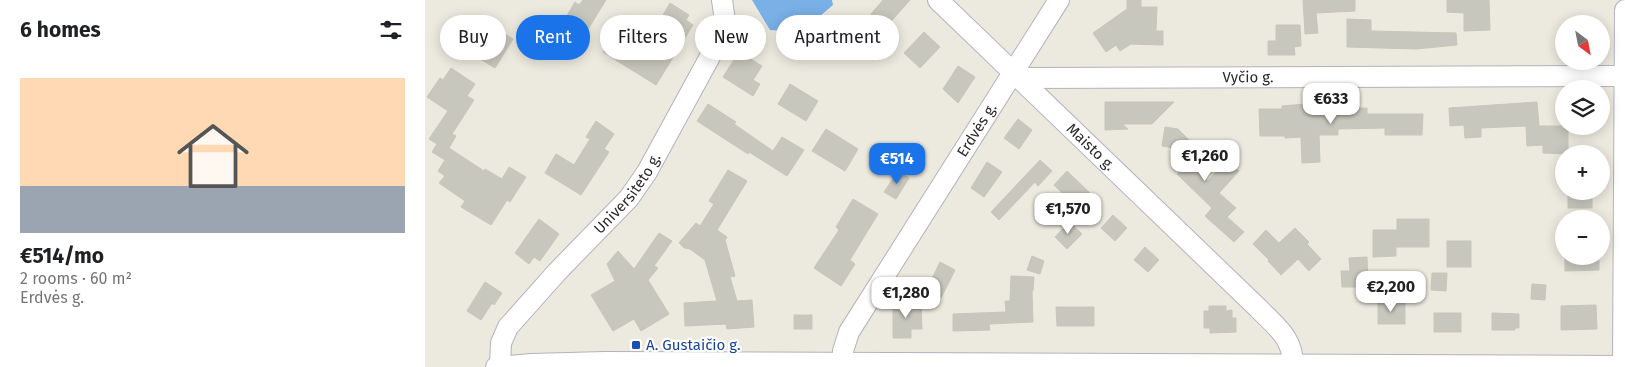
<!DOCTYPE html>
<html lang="en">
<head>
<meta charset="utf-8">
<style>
	:root { --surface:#fff; --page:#f2f2f2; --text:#202124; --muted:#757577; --line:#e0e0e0; --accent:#1a73e8 }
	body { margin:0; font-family:"Fira Sans",sans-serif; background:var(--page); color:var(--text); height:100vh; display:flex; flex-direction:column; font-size:19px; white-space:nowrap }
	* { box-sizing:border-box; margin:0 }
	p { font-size:16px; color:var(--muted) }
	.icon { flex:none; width:28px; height:28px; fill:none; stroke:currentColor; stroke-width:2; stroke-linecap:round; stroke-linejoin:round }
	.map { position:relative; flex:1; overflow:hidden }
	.drawer { display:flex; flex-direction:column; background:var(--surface); width:425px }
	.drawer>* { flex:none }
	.top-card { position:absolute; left:15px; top:15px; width:475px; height:45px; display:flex; gap:10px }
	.needle { width:32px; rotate:148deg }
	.buttons { position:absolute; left:1130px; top:15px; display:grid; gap:10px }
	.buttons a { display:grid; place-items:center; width:55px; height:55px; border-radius:50%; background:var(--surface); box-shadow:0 2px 12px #0003; font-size:25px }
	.price { position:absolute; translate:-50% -42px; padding:0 11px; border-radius:10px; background:#fff; color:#222; font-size:16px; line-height:32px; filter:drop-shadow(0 1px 2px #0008) }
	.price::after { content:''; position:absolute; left:50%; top:30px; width:15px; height:11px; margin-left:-8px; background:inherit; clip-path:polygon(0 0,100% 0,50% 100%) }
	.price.on { background:var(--accent); color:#fff }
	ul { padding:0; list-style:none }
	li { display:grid; align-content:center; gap:10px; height:265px; padding:0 20px }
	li+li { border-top:1px solid var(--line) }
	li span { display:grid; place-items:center; height:155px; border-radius:0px; color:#555 }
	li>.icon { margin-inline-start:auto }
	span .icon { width:90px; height:90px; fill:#fffc; stroke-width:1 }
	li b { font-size:21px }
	h2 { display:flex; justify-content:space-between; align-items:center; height:60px; padding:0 20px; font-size:21px }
	.chip { padding:0 18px; border-radius:22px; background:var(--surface); box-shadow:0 2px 12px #0003; font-size:18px; line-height:45px }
	.chip.on { background:var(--accent); color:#fff }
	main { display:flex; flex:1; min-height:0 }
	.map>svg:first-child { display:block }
	.water { fill:#79b0e6 }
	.building { fill:#c8c7bd; stroke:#c7c6b8 }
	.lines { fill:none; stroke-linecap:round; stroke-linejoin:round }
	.minor-casing { stroke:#b3b2be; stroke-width:22 }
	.minor { stroke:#fff; stroke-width:20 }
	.transit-dot { fill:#1a4fb4; stroke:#fff; stroke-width:2 }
	.labels { text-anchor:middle; stroke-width:4.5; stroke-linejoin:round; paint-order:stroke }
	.street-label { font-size:15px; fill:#2b2b2b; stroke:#fff }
	.transit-label { font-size:15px; fill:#164399; stroke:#fff; text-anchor:start }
</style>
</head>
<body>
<main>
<section class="drawer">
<h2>6 homes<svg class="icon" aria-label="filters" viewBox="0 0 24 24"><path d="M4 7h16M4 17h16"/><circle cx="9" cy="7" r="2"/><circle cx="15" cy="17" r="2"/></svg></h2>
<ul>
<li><span style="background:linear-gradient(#ffd9b3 70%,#9aa5b1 0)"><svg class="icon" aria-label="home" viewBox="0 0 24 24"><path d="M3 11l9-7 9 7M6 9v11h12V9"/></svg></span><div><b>€514/mo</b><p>2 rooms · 60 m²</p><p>Erdvės g.</p></div></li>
</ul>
</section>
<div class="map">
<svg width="1200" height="367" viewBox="0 0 1200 367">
	<rect width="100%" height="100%" fill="#ece9df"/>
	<polygon class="water" points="327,0 407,0 408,5 388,22 366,31 345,30"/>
	<g class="building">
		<polygon points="158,0 181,0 154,44 133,31 150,2 154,5"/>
		<polygon points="458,0 485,0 461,27 446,14"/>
		<polygon points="702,0 716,0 716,7 732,7 731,31 738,31 738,45 706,44 695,51 691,45 681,52 668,33 702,9"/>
		<polygon points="878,0 930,0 930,11 891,13 893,33 880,34"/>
		<polygon points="1022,0 1064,0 1065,30 1039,31 1039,13 1022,12"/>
		<polygon points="245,3 264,15 261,20 268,25 231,85 178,52 200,17 207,21 211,15 231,27"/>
		<polygon points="922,19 946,20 946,31 1031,33 1032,45 991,49 922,47"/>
		<polygon points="57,20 88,39 70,68 39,49"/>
		<polygon points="851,25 875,25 876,46 869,47 870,55 843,55 843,41 851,41"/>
		<polygon points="499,32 515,47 495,68 479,53"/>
		<polygon points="314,52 337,66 328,80 335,84 328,96 298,77"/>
		<polygon points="533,66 550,77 533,103 518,89"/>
		<polygon points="26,68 50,84 42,96 49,100 27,134 31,136 24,148 59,171 60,169 77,179 84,167 101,177 85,202 82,200 66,225 36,207 40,201 14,183 20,176 13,171 20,160 7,152 12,144 4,139 23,111 2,97 15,78 18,80"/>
		<polygon points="365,84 393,101 381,121 353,104"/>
		<polygon points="680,102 749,102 727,124 697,124 703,129 680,130"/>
		<polygon points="1112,102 1114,126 1143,126 1143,154 1118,153 1118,145 1102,146 1101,126 1056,128 1056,137 1040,138 1039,125 1025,126 1024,108"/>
		<polygon points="283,104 311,122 309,124 348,151 357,137 379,150 362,176 324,152 323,154 272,121"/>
		<polygon points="880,104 881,109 942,108 942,114 998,114 997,135 960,135 960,128 913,129 913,135 894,135 895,162 877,163 876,137 860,138 860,136 835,136 834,109 857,109 857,106"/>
		<polygon points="593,119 607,130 594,149 579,138"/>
		<polygon points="171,121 189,134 179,149 184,152 156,195 120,173 131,154 149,165 165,139 161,137"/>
		<polygon points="740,127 753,129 776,152 771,151 762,160 783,181 802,160 814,171 794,193 811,208 802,217 819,232 809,242 780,216 787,208 752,174 756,170 745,159 755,149 737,146"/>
		<polygon points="401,129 433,149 420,171 387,151"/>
		<polygon points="615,160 627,171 613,186 610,182 574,220 566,212"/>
		<polygon points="562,162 577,172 559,197 546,188"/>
		<polygon points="303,170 322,181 292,230 302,237 300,240 310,276 305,277 312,301 327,300 329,327 302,329 301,324 260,326 259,303 292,301 280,260 265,249 259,248 254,243 271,223 275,226 289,204 284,201"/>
		<polygon points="473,171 484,178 471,199 459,192"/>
		<polygon points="642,171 668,196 655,210 629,185"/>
		<rect x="1143" y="191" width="24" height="17"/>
		<polygon points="428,199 453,214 425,260 430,264 416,286 389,268 414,230 411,227"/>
		<polygon points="688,215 702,228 690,241 676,228"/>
		<polygon points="114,219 134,234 115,261 109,257 104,264 90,253"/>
		<polygon points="972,219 1004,219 1004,247 971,247 971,256 948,257 948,230 972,230"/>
		<polygon points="644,222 657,234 642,249 630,237"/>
		<polygon points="870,228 884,242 882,244 896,259 884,271 873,259 856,275 843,261 844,260 828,244 841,230 854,243"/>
		<polygon points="234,233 247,241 229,266 233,268 223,280 244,314 216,331 209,319 188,331 166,295 190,281 182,264 193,251 209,269"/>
		<rect x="1022" y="241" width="24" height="26"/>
		<polygon points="720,247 734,260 723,272 709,260"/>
		<polygon points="607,256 619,261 615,274 602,270"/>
		<polygon points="1140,256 1174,256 1174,270 1140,271"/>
		<polygon points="942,257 943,287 917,287 916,271 925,271 924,258"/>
		<polygon points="515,262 530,270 516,298 501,291"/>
		<polygon points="1007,273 1022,273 1021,291 1006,290"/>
		<polygon points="586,276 609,277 608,291 607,291 608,322 564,324 565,330 528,331 528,314 581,312 580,301 585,301"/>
		<polygon points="60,282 77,293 69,305 67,303 56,320 42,311"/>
		<polygon points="1107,284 1121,285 1120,300 1106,299"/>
		<rect x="953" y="302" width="27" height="22"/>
		<polygon points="468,303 496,303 497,329 486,329 486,338 468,338"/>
		<polygon points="1171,305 1172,329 1136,330 1136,306"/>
		<polygon points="784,306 801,306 801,311 807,310 807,318 811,318 811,332 785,333 785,328 779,328 779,311 784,311"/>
		<polygon points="631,307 669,307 669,326 632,326"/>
		<rect x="1009" y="313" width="27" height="19"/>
		<polygon points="1067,313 1094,314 1094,328 1090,328 1090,330 1067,330"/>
		<rect x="369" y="315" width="18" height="14"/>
	</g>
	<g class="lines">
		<defs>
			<g id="minor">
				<path id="s1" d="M513,0L833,308C851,327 868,337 868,365"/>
				<path id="s2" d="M595,78L1200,76"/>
				<path id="s3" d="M418,364V351L424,332L634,0"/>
				<path id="s4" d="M75,366L76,343L83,327L132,272L204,198L222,172L293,42L300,21L297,0"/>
				<polyline points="71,367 107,364 180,362 1200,366"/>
				<polyline points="1198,367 1200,10"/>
			</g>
		</defs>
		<use href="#minor" class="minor-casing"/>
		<use href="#minor" class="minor"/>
	</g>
	<rect class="transit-dot" x="206" y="340" width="10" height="10" rx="2.5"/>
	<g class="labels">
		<g class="street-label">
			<text dy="5" stroke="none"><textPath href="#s2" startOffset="228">Vyčio g.</textPath></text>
			<text dy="5" stroke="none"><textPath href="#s3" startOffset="272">Erdvės g.</textPath></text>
			<text dy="5" stroke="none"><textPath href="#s1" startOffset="212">Maisto g.</textPath></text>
			<text dy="5" stroke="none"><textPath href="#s4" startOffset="220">Universiteto g.</textPath></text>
		</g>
		<g class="transit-label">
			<text x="221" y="350">A. Gustaičio g.</text>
		</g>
	</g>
</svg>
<div class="buttons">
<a><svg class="needle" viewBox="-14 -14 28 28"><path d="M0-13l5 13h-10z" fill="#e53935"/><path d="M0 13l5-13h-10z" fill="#757577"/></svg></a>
<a><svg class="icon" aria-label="layers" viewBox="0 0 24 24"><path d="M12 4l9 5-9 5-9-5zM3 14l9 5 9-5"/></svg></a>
<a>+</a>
<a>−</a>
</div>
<b class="price" style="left:906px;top:125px">€633</b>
<b class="price" style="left:780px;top:182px">€1,260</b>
<b class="price on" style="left:472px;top:185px">€514</b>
<b class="price" style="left:643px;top:235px">€1,570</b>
<b class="price" style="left:966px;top:313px">€2,200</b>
<b class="price" style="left:481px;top:319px">€1,280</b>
<div class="top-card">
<a class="chip">Buy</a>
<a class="chip on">Rent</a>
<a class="chip">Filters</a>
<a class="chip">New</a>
<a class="chip">Apartment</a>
</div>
</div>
</main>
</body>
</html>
